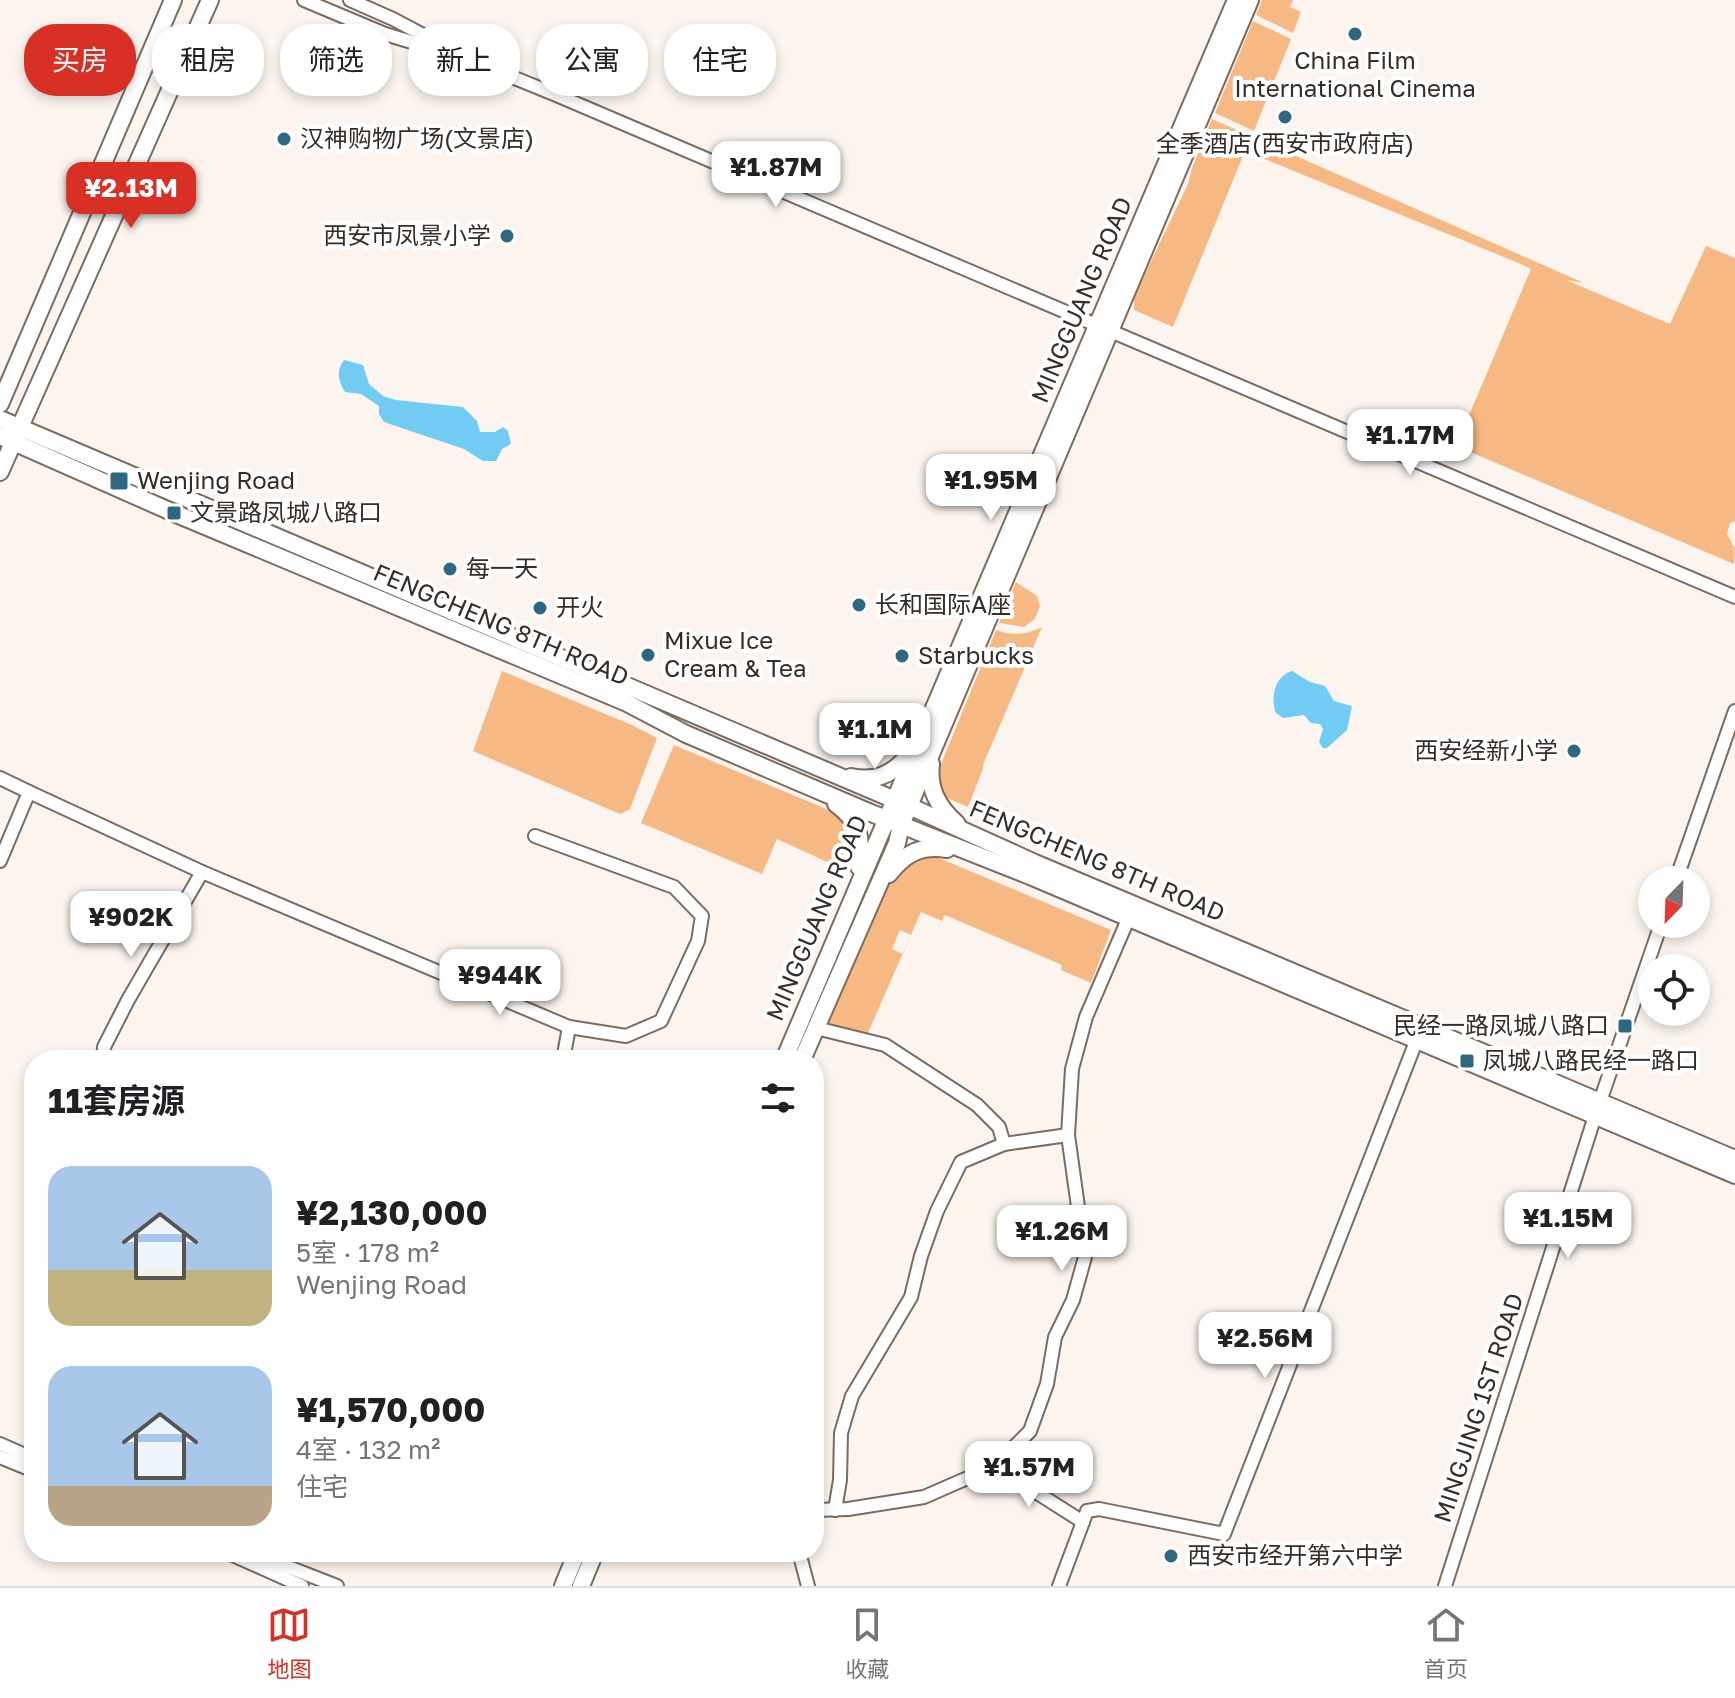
<!DOCTYPE html>
<html lang="zh">
<head>
<meta charset="utf-8">
<style>
	:root { --surface:#fff; --page:#f6f6f6; --text:#202124; --muted:#757577; --line:#e0e0e0; --accent:#d93025 }
	body { margin:0; font-family:"Golos Text","Noto Sans SC",sans-serif; background:var(--page); color:var(--text); height:100vh; display:flex; flex-direction:column; font-size:30px; white-space:nowrap }
	* { box-sizing:border-box; margin:0 }
	p { font-size:26px; color:var(--muted) }
	.icon { flex:none; width:44px; height:44px; fill:none; stroke:currentColor; stroke-width:2; stroke-linecap:round; stroke-linejoin:round }
	.map { position:relative; flex:1; overflow:hidden }
	.details { position:absolute; left:24px; top:1050px; width:800px; height:512px; display:flex; flex-direction:column; background:var(--surface); border-radius:32px; box-shadow:0 4px 12px #0003 }
	.details>* { flex:none }
	.top-card { position:absolute; left:24px; top:24px; width:800px; height:72px; display:flex; gap:16px }
	.needle { width:52px; rotate:203deg }
	.buttons { position:absolute; left:1638px; top:866px; display:grid; gap:16px }
	.buttons a { display:grid; place-items:center; width:72px; height:72px; border-radius:50%; background:var(--surface); box-shadow:0 4px 12px #0003; font-size:40px }
	.price { position:absolute; translate:-50% -68px; padding:0 18px; border-radius:16px; background:#fff; color:#222; font-size:26px; line-height:52px; filter:drop-shadow(0 2px 4px #0008) }
	.price::after { content:''; position:absolute; left:50%; top:48px; width:24px; height:18px; margin-left:-12px; background:inherit; clip-path:polygon(0 0,100% 0,50% 100%) }
	.price.selected { background:var(--accent); color:#fff }
	ul { padding:0; list-style:none }
	li { display:flex; align-items:center; gap:24px; height:200px; padding:0 24px }
	li span { display:grid; place-items:center; flex:none; width:224px; height:160px; border-radius:24px; color:#555 }
	li>.icon { margin-inline-start:auto }
	span .icon { width:96px; height:96px; fill:#fffc; stroke-width:1 }
	li b { font-size:34px }
	h2 { display:flex; justify-content:space-between; align-items:center; height:96px; padding:0 24px; font-size:34px }
	.tag { padding:0 28px; border-radius:32px; background:var(--surface); box-shadow:0 4px 12px #0003; font-size:28px; line-height:72px }
	.tag.selected { background:var(--accent); color:#fff }
	.menu { display:flex; justify-content:space-around; align-items:center; height:112px; border-top:2px solid var(--line); background:var(--surface); font-size:22px; color:var(--muted) }
	.menu a { display:grid; justify-items:center; gap:4px }
	.menu .selected { color:var(--accent) }
	.map>svg:first-child { display:block }
	.green { fill:#f7b983; fill-rule:evenodd }
	.water { fill:#71cbf3 }
	.lines { fill:none; stroke-linecap:round; stroke-linejoin:round }
	.minor-casing { stroke:#7c6c5e; stroke-width:16 }
	.major-casing { stroke:#7c6c5e; stroke-width:20 }
	.minor { stroke:#fff; stroke-width:12 }
	.major { stroke:#fff; stroke-width:16 }
	.poi-dot { fill:#2d6780; stroke:#fff; stroke-width:3 }
	.labels { text-anchor:middle; stroke-width:8; stroke-linejoin:round; paint-order:stroke }
	.poi-label { font-size:24px; fill:#342d28; stroke:#fff; text-anchor:start }
	.street-label { font-size:24px; fill:#342d28; stroke:#fff }
</style>
</head>
<body>
<div class="map">
<svg width="1735" height="1586" viewBox="0 0 1735 1586">
	<rect width="100%" height="100%" fill="#fcf5ef"/>
	<g class="green">
		<polygon points="1262,0 1293,0 1290,7 1301,12 1293,33 1256,15"/>
		<polygon points="1253,21 1291,39 1254,131 1215,113"/>
		<polygon points="1212,119 1584,283 1566,280 1670,324 1706,246 1735,258 1735,521 1730,523 1727,534 1735,549 1734,564 1456,446 1531,269 1521,264 1245,151 1173,327 1134,310 1134,297 1188,184 1192,168"/>
		<polygon points="1016,582 1037,596 1040,606 1035,619 1024,627 999,623"/>
		<path d="M1042,627L983,765L984,766L968,807L942,796L937,786L939,769L996,630C1013,636 1026,635 1042,627Z"/>
		<polygon points="502,671 632,725 657,738 630,809 620,814 473,751"/>
		<polygon points="674,745 836,813 848,825 847,842 838,867 777,839 762,874 641,823"/>
		<path d="M934,856L1111,930L1091,983L1061,970L1062,965L945,915L942,921L921,912L867,1035L825,1023L864,930L900,860ZM900,930L911,935L903,954L892,949Z"/>
	</g>
	<g class="water">
		<path d="M344,360L363,365L369,384L383,396L396,400L463,407L477,421L480,432H495L503,427L508,431L511,444L502,449L496,461H483L464,449L384,422L379,414V406L361,394L345,392C338,381 336,370 344,360Z"/>
		<path d="M1292,671L1310,682L1325,686L1334,701L1352,706L1347,730L1327,748H1323L1319,742L1323,729L1320,724L1311,723L1304,715L1283,718L1276,713C1270,697 1275,676 1292,671Z"/>
	</g>
	<g class="lines">
		<defs>
			<g id="minor">
				<polyline points="304,0 385,34 468,59 554,94 1735,597"/>
				<polyline points="350,0 393,19 444,46"/>
				<polyline points="0,778 29,792 0,861"/>
				<polyline points="29,792 202,872 569,1027 626,1036 661,1021 698,941 702,916 674,887 535,836"/>
				<polyline points="1676,880 1735,711"/>
				<polyline points="816,1028 885,1045 977,1105 999,1127 1004,1144"/>
				<polyline points="103,1060 104,1047 128,1000 202,872"/>
				<polyline points="563,1060 569,1027"/>
				<polyline points="0,1444 34,1459"/>
				<polyline points="0,1457 34,1471"/>
				<polyline points="995,1466 1083,1522"/>
				<polyline points="814,1510 848,1509 924,1497 995,1466 1030,1431 1047,1384 1055,1337 1073,1300 1085,1257 1068,1135 1072,1069 1086,1017 1129,917"/>
				<polyline points="835,1510 840,1480 841,1433 852,1396 911,1297 921,1256 937,1211 961,1162 1004,1144 1068,1135"/>
				<polyline points="226,1552 302,1586"/>
				<polyline points="250,1552 337,1586"/>
				<polyline points="799,1552 808,1586"/>
				<polyline points="1059,1586 1087,1511 1099,1509 1224,1534 1417,1039"/>
				<polyline points="1445,1586 1595,1116 1661,924"/>
			</g>
			<g id="major">
				<polyline points="0,404 173,0"/>
				<polyline points="0,419 909,806 1035,863 1735,1159"/>
				<polyline points="0,436 174,513 625,702 686,734 871,813 1030,876 1735,1175"/>
				<polyline points="0,472 210,0"/>
				<path d="M931,764C928,789 938,807 957,824"/>
				<path d="M851,777C875,782 892,775 908,756"/>
				<path d="M836,804C860,821 862,838 859,867"/>
				<path d="M889,874C905,853 921,845 947,849"/>
				<polyline points="784,1060 1236,0"/>
				<polyline points="802,1060 897,843 901,825 1250,0"/>
				<polyline points="563,1586 577,1552"/>
				<polyline points="581,1586 595,1552"/>
			</g>
		</defs>
		<use href="#minor" class="minor-casing"/>
		<use href="#major" class="major-casing"/>
		<use href="#minor" class="minor"/>
		<use href="#major" class="major"/>
	</g>
	<g class="poi-dot">
		<circle cx="1355" cy="34" r="8"/>
		<circle cx="1285" cy="117" r="8"/>
		<circle cx="284" cy="139" r="8"/>
		<circle cx="507" cy="236" r="8"/>
		<rect x="109" y="471" width="20" height="20" rx="4"/>
		<rect x="166" y="505" width="16" height="16" rx="4"/>
		<circle cx="450" cy="569" r="8"/>
		<circle cx="859" cy="605" r="8"/>
		<circle cx="540" cy="608" r="8"/>
		<circle cx="648" cy="655" r="8"/>
		<circle cx="902" cy="656" r="8"/>
		<circle cx="1574" cy="751" r="8"/>
		<rect x="1617" y="1018" width="16" height="16" rx="4"/>
		<rect x="1459" y="1053" width="16" height="16" rx="4"/>
		<circle cx="1171" cy="1556" r="8"/>
	</g>
	<g class="labels">
		<g class="poi-label">
			<text x="1355" y="69" text-anchor="middle">China Film<tspan x="1355" dy="28">International Cinema</tspan></text>
			<text x="300" y="147">汉神购物广场(文景店)</text>
			<text x="1285" y="152" text-anchor="middle">全季酒店(西安市政府店)</text>
			<text x="491" y="244" text-anchor="end">西安市凤景小学</text>
			<text x="137" y="489">Wenjing Road</text>
			<text x="190" y="521">文景路凤城八路口</text>
			<text x="466" y="577">每一天</text>
			<text x="875" y="613">长和国际A座</text>
			<text x="556" y="616">开火</text>
			<text x="664" y="649">Mixue Ice<tspan x="664" dy="28">Cream &amp; Tea</tspan></text>
			<text x="918" y="664">Starbucks</text>
			<text x="1558" y="759" text-anchor="end">西安经新小学</text>
			<text x="1609" y="1034" text-anchor="end">民经一路凤城八路口</text>
			<text x="1483" y="1069">凤城八路民经一路口</text>
			<text x="1187" y="1564">西安市经开第六中学</text>
		</g>
		<g class="street-label">
			<text transform="translate(1082 300) rotate(-67)" y="8">MINGGUANG ROAD</text>
			<text transform="translate(501 625) rotate(23)" y="8">FENGCHENG 8TH ROAD</text>
			<text transform="translate(1097 861) rotate(23)" y="8">FENGCHENG 8TH ROAD</text>
			<text transform="translate(817 918) rotate(-67)" y="8">MINGGUANG ROAD</text>
			<text transform="translate(1479 1408) rotate(-72)" y="8">MINGJING 1ST ROAD</text>
		</g>
	</g>
</svg>
<div class="buttons">
<a><svg class="needle" viewBox="-14 -14 28 28"><path d="M0-13l5 13h-10z" fill="#e53935"/><path d="M0 13l5-13h-10z" fill="#757577"/></svg></a>
<a><svg class="icon" aria-label="locate" viewBox="0 0 24 24"><circle cx="12" cy="12" r="6"/><path d="M12 2v4M12 18v4M2 12h4M18 12h4"/></svg></a>
</div>
<b class="price" style="left:776px;top:209px">¥1.87M</b>
<b class="price selected" style="left:131px;top:230px">¥2.13M</b>
<b class="price" style="left:1410px;top:477px">¥1.17M</b>
<b class="price" style="left:991px;top:522px">¥1.95M</b>
<b class="price" style="left:875px;top:771px">¥1.1M</b>
<b class="price" style="left:131px;top:959px">¥902K</b>
<b class="price" style="left:500px;top:1017px">¥944K</b>
<b class="price" style="left:1568px;top:1260px">¥1.15M</b>
<b class="price" style="left:1062px;top:1273px">¥1.26M</b>
<b class="price" style="left:1265px;top:1380px">¥2.56M</b>
<b class="price" style="left:1029px;top:1509px">¥1.57M</b>
<div class="top-card">
<a class="tag selected">买房</a>
<a class="tag">租房</a>
<a class="tag">筛选</a>
<a class="tag">新上</a>
<a class="tag">公寓</a>
<a class="tag">住宅</a>
</div>
<section class="details">
<h2>11套房源<svg class="icon" aria-label="filters" viewBox="0 0 24 24"><path d="M4 7h16M4 17h16"/><circle cx="9" cy="7" r="2"/><circle cx="15" cy="17" r="2"/></svg></h2>
<ul>
<li><span style="background:linear-gradient(#a9c7e8 65%,#c2b280 0)"><svg class="icon" aria-label="home" viewBox="0 0 24 24"><path d="M3 11l9-7 9 7M6 9v11h12V9"/></svg></span><div><b>¥2,130,000</b><p>5室 · 178 m²</p><p>Wenjing Road</p></div></li>
<li><span style="background:linear-gradient(#a9c7e8 75%,#b9a48a 0)"><svg class="icon" aria-label="home" viewBox="0 0 24 24"><path d="M3 11l9-7 9 7M6 9v11h12V9"/></svg></span><div><b>¥1,570,000</b><p>4室 · 132 m²</p><p>住宅</p></div></li>
</ul>
</section>
</div>
<nav class="menu">
<a class="selected"><svg class="icon" aria-label="map" viewBox="0 0 24 24"><path d="M3 6l6-2 6 2 6-2v14l-6 2-6-2-6 2zM9 4v14M15 6v14"/></svg>地图</a>
<a><svg class="icon" aria-label="saved" viewBox="0 0 24 24"><path d="M7 4h10v16l-5-4-5 4z"/></svg>收藏</a>
<a><svg class="icon" aria-label="home" viewBox="0 0 24 24"><path d="M3 11l9-7 9 7M6 9v11h12V9"/></svg>首页</a>
</nav>
</body>
</html>
